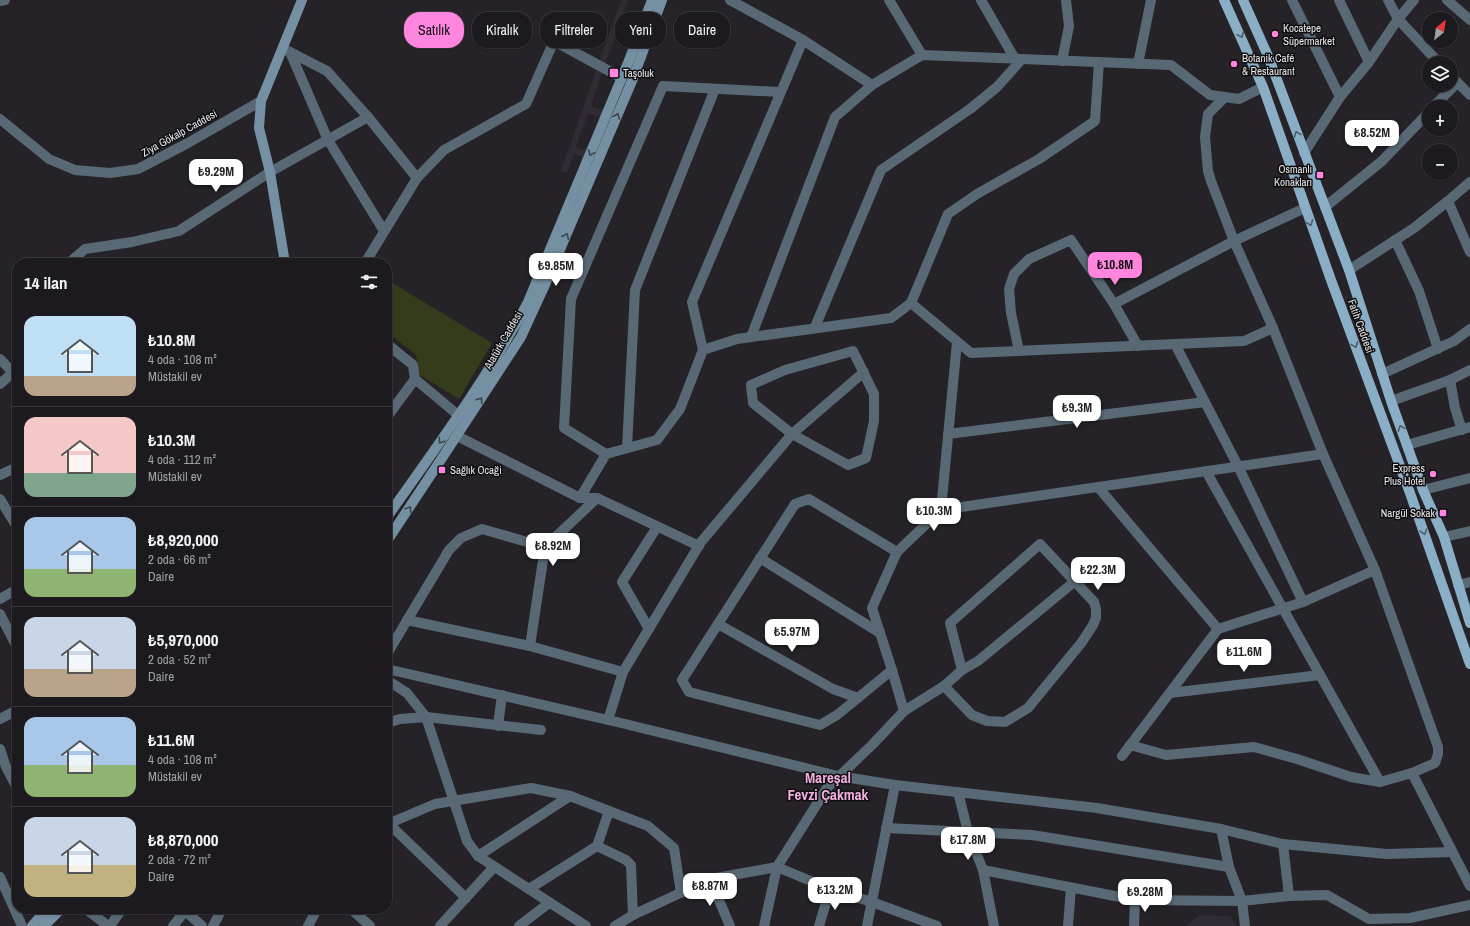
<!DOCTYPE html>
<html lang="tr">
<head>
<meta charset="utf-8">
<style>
	:root { --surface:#1c1a1e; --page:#29272b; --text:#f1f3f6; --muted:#a0a1a4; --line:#3a383c; --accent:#ff85df }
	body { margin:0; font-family:"Archivo Narrow",sans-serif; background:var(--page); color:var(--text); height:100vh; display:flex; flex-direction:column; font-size:15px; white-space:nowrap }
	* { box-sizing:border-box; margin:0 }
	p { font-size:13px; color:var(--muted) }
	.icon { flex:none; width:22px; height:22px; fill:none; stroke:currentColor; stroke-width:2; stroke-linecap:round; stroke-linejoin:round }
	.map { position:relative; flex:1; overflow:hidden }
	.drawer { position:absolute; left:12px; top:258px; width:380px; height:656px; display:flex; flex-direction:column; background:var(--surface); border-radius:16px; box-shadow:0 1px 3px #0004,0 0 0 1px var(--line) }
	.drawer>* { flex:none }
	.hud { position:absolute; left:404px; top:12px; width:380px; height:36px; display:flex; gap:8px }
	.needle { width:26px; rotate:29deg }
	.fabs { position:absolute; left:1422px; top:12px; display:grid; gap:8px }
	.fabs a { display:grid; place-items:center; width:36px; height:36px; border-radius:50%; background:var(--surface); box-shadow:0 1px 3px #0004,0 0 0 1px var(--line); font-size:20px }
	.price { position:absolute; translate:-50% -34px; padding:0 9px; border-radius:8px; background:#fff; color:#222; font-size:13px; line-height:26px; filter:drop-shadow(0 1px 2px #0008) }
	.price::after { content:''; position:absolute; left:50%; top:24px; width:12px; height:9px; margin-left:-6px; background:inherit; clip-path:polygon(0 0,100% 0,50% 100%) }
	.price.on { background:var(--accent); color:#111 }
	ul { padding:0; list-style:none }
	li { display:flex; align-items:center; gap:12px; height:100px; padding:0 12px }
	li+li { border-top:1px solid var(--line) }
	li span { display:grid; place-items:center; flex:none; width:112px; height:80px; border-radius:12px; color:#555 }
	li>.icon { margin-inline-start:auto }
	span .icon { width:48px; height:48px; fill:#fffc; stroke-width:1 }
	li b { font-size:17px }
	h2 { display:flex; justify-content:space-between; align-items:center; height:48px; padding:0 12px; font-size:17px }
	.tag { padding:0 14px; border-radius:16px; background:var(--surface); box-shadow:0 1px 3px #0004,0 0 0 1px var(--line); font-size:14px; line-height:36px }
	.tag.on { background:var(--accent); color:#111 }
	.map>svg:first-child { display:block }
	.built { fill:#302b35; fill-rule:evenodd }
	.park { fill:#343c1c }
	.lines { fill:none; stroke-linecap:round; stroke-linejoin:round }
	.street { stroke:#586975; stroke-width:10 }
	.secondary { stroke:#7490a2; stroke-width:10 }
	.primary { stroke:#89aec6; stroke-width:10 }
	.oneway { stroke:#4c5e6a }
	.oneway2 { stroke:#3c4851 }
	.poi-dot { fill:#ff85df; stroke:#0e0d0f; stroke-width:1.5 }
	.labels { text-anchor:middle; stroke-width:3; stroke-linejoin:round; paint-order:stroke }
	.poi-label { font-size:11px; fill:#e8e6e9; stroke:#0e0d0f; text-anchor:start }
	.street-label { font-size:11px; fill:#e8e6e9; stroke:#0e0d0f }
	.district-label { font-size:15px; font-weight:bold; fill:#f3afde; stroke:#0e0d0f }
</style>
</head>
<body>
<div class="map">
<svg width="1470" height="926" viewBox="0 0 1470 926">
	<rect width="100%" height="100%" fill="#262328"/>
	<g class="built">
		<path d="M621,0H628L619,24L639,31L657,0L592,183L586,163L581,161L582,157L574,154L567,173L561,171ZM617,31L636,38L624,72L618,70L619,68L613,66L612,68L605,65ZM602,72L622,79L610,113L591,106ZM588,113L608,120L596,155L590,153L591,150L585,148L584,150L576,147Z"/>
		<polygon points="1200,915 1230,916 1237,926 1185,926"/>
	</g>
	<polygon class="park" points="387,280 492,343 459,399 420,375 416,355 387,332"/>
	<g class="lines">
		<g class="street">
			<polyline points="730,0 803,40 872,85 922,55 1171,65 1210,95 1239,99 1263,87"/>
			<polyline points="889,0 922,55"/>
			<polyline points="981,0 1015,59"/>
			<polyline points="1292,0 1340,97"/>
			<polyline points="1339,0 1369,62"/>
			<polyline points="1388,0 1398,19 1439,63"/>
			<polyline points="1447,0 1470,20"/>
			<polyline points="0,1 5,0"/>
			<polyline points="288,51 327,71 368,117 417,178"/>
			<polyline points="290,52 328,140 384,231"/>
			<polyline points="1062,61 1069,26 1066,0"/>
			<polyline points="1138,64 1151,0"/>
			<polyline points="1451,76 1470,95"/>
			<polyline points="780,92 663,86 571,299 564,428 606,454 657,440 680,409 703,350 737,339 891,318 911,303 971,353 1244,341 1273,328"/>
			<polyline points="1433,107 1457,83"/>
			<polyline points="0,119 49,159 75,170 110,173 138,169 188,143 261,101"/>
			<polyline points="1304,153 1340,97 1369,62 1398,19 1414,0"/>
			<polyline points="1448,201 1470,252"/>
			<polyline points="1325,207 1382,161 1429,112"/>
			<polyline points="1395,240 1419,291 1438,349"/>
			<polyline points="69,263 85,249 132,242 179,231 270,172 368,117"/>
			<polyline points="365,263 417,178 444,150 526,104 554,41 622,78"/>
			<polyline points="1349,270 1414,228 1448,201 1470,182"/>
			<polyline points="911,303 948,214 977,194 1039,159 1095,121 1099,62"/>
			<polyline points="1114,304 1234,241 1305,208"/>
			<polyline points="815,327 881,170 970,109 997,87 1022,59"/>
			<polyline points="751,337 835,117 872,85"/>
			<polyline points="387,344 413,365 415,379 458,415"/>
			<polyline points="1175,344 1238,466 1303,602"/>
			<polyline points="703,350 692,302 803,40"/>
			<polygon points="853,351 874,394 874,421 866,458 848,465 792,434 753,403 751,385 785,370"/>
			<polyline points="1019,351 1011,313 1009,289 1014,274 1029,259 1071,240 1114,304 1138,346"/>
			<polyline points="0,359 17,377"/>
			<polyline points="1382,374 1454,341 1470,329"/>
			<polyline points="1450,380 1455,408 1462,430"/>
			<polyline points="0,384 16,370"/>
			<polyline points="1391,401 1450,380 1470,370"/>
			<polyline points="387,417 415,379"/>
			<polyline points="948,434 1205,402"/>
			<polyline points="457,436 580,498 597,498 699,546"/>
			<polyline points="1407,445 1470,427"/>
			<polyline points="627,448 635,290 715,89"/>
			<polyline points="1206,471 1380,782"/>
			<polyline points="0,475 17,467"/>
			<polyline points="1098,487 1218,629 1303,602 1375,570"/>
			<polyline points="1423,490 1470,478"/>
			<polyline points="580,498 606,454"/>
			<polyline points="0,499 17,527"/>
			<polyline points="941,510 1323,454"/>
			<polyline points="1444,537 1470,531"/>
			<polyline points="760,558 880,633"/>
			<polyline points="1458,585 1470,582"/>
			<polyline points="0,599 17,589"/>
			<polyline points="0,614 17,647"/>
			<polyline points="407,620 530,646 623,672"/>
			<polyline points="718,624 833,689 858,698"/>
			<polyline points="649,629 622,582 657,527"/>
			<polyline points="530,646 545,547 597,498"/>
			<polyline points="387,654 449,550 461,538 482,529 545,547"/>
			<polyline points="387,669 617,722 838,776 895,785 1097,808 1221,829 1283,844 1387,854 1452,852"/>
			<polyline points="892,670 837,715 820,725 689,692 682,680 795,504 809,499 897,552"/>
			<polyline points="387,680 407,693 426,717 467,841 478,856 586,926"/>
			<polyline points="944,686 972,715 987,721 1005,722 1028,708 1082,642 1093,625 1096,618 1096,609 1094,602 1040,544 950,623 962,670"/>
			<polyline points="1170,693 1320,675"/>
			<polyline points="904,711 892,670 872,608 897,552 941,510 957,342"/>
			<polyline points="0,719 17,710"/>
			<polyline points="608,720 623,672 701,542 792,434 864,372"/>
			<polyline points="387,723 400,719 426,717 541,730"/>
			<polyline points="498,726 502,695"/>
			<polyline points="1130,745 1166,755 1254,747 1297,759 1351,777 1380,782 1412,773 1435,763 1438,754 1438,747 1375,570 1323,454 1273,328 1234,241 1211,181 1208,171 1205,137 1208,114 1225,97"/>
			<polyline points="0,749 6,767 17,788"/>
			<polyline points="1122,756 1218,629"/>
			<polyline points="1412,773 1470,886"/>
			<polyline points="958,792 968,832 983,870 994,926"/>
			<polyline points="387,822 466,898"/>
			<polyline points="387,826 397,820 435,804 531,788 570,796 648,826 674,848 681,893"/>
			<polyline points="886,828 1032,835 1229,867"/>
			<polyline points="1221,829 1229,867 1242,901 1245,926"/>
			<polyline points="1283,844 1289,896"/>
			<polyline points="597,846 626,860 631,865 633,915"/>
			<polyline points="478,856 570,796"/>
			<polyline points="983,870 1135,900 1242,901 1289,896 1327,895 1369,919 1410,918 1470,905"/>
			<polyline points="0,877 22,926"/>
			<polyline points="710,879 730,926"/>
			<polyline points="529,889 597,846 609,811"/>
			<polyline points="86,909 108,926"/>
			<polyline points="183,909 202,926"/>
			<polyline points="351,909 370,926"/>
			<polyline points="110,926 122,909"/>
			<polyline points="173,926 185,911"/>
			<polyline points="213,926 222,909"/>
			<polyline points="308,926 317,909"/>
			<polyline points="440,926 494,867"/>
			<polyline points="519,926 549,903"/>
			<polyline points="615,926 633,915 710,879 777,867 830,889 872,902 937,926"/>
			<polyline points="764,926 777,867 827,788 873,744 904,711 944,686 962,670 978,661 1074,582"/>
			<polyline points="819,926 830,889"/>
			<polyline points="867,926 895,785"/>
			<polyline points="1068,926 1071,888"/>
			<polyline points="1134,926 1135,900"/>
		</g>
		<g class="secondary">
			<polyline points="285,263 270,172 259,128 261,101 302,0"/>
			<path d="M387,517C436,448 488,377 528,302L628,63L652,0"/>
			<polyline points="387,541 446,452 521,337 544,287 632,81 662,0"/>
			<polyline points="32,926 47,909"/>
			<polyline points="44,926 61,909"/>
		</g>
		<g class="primary">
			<polyline points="1224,0 1263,87 1331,280 1410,493 1470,664"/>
			<polyline points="1243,0 1268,56 1349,270 1391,401 1423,490 1444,537 1470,623"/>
		</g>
	</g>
	<defs><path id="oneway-chevron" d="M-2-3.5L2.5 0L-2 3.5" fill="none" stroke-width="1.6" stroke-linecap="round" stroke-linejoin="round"/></defs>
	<g class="oneway">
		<use href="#oneway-chevron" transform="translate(1241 35) rotate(66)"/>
		<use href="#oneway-chevron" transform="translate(1297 134) rotate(-110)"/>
		<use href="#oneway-chevron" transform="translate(1310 223) rotate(70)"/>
		<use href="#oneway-chevron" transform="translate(1355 345) rotate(70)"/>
		<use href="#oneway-chevron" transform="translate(1401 428) rotate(-110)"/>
		<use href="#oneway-chevron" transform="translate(1424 532) rotate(71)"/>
	</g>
	<g class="oneway2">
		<use href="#oneway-chevron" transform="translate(617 116) rotate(-67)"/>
		<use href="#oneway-chevron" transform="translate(591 153) rotate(113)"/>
		<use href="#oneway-chevron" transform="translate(566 236) rotate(-67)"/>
		<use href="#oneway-chevron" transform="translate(480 400) rotate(-57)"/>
		<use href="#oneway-chevron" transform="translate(441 441) rotate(124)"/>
		<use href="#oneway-chevron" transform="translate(409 509) rotate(-56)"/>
	</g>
	<g class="poi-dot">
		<circle cx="1275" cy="34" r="4"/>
		<circle cx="1234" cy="64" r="4"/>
		<rect x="609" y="68" width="10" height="10" rx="2"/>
		<rect x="1316" y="171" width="8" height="8" rx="2"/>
		<rect x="438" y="466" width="8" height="8" rx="2"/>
		<circle cx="1433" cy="474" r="4"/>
		<rect x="1439" y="509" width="8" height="8" rx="2"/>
	</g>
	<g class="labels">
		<g class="poi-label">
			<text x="1283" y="32">Kocatepe<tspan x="1283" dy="13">Süpermarket</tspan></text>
			<text x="1242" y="62">Botanik Café<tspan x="1242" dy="13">&amp; Restaurant</tspan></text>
			<text x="623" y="77">Taşoluk</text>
			<text x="1312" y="173" text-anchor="end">Osmanlı<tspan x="1312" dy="13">Konakları</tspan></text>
			<text x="1425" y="472" text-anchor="end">Express<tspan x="1425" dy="13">Plus Hotel</tspan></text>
			<text x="450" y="474">Sağlık Ocaği</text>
			<text x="1435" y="517" text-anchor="end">Nargül Sokak</text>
		</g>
		<g class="street-label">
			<text transform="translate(179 133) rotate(-29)" y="4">Ziya Gökalp Caddesi</text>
			<text transform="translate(1361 326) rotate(70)" y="4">Fatih Caddesi</text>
			<text transform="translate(503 340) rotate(-60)" y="4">Atatürk Caddesi</text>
		</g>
		<g class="district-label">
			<text x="828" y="783">Mareşal<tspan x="828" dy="17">Fevzi Çakmak</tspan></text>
		</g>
	</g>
</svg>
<div class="fabs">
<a><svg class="needle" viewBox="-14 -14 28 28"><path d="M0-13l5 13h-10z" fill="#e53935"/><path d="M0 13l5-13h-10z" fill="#a0a1a4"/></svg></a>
<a><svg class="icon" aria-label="layers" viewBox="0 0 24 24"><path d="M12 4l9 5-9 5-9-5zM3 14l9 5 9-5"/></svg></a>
<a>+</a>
<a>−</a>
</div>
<b class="price" style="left:1372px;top:154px">₺8.52M</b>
<b class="price" style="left:216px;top:193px">₺9.29M</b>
<b class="price on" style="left:1115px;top:286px">₺10.8M</b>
<b class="price" style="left:556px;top:287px">₺9.85M</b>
<b class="price" style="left:1077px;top:429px">₺9.3M</b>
<b class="price" style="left:934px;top:532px">₺10.3M</b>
<b class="price" style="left:553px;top:567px">₺8.92M</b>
<b class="price" style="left:1098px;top:591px">₺22.3M</b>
<b class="price" style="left:792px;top:653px">₺5.97M</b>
<b class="price" style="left:1244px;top:673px">₺11.6M</b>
<b class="price" style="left:968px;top:861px">₺17.8M</b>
<b class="price" style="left:710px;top:907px">₺8.87M</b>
<b class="price" style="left:835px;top:911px">₺13.2M</b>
<b class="price" style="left:1145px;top:913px">₺9.28M</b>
<div class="hud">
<a class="tag on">Satılık</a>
<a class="tag">Kiralık</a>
<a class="tag">Filtreler</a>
<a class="tag">Yeni</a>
<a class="tag">Daire</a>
</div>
<section class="drawer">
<h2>14 ilan<svg class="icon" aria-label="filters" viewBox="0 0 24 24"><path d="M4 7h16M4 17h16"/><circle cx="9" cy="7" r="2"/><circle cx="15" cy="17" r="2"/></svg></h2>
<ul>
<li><span style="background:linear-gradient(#bfe0f5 75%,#b9a48a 0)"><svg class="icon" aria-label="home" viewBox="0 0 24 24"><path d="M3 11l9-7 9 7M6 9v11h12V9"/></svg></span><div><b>₺10.8M</b><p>4 oda · 108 m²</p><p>Müstakil ev</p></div></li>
<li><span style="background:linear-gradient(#f6c9c9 70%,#7fa58c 0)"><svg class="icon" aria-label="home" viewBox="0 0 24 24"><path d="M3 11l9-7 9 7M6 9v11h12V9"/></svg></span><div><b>₺10.3M</b><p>4 oda · 112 m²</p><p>Müstakil ev</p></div></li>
<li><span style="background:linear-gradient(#a9c7e8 65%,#8fb573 0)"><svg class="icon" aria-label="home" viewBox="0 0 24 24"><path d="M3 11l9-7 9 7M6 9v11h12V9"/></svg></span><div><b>₺8,920,000</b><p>2 oda · 66 m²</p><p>Daire</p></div></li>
<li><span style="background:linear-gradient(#c9d6e8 65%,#b9a48a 0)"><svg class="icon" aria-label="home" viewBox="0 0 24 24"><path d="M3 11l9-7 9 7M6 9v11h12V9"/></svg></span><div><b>₺5,970,000</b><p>2 oda · 52 m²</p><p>Daire</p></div></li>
<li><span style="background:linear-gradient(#a9c7e8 60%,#8fb573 0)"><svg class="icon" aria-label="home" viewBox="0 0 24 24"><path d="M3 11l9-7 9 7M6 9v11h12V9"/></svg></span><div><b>₺11.6M</b><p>4 oda · 108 m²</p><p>Müstakil ev</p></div></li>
<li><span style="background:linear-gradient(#c9d6e8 60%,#c2b280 0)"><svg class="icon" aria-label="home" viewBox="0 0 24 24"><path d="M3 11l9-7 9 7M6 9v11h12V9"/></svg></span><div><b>₺8,870,000</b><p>2 oda · 72 m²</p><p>Daire</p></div></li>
</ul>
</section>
</div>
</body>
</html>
